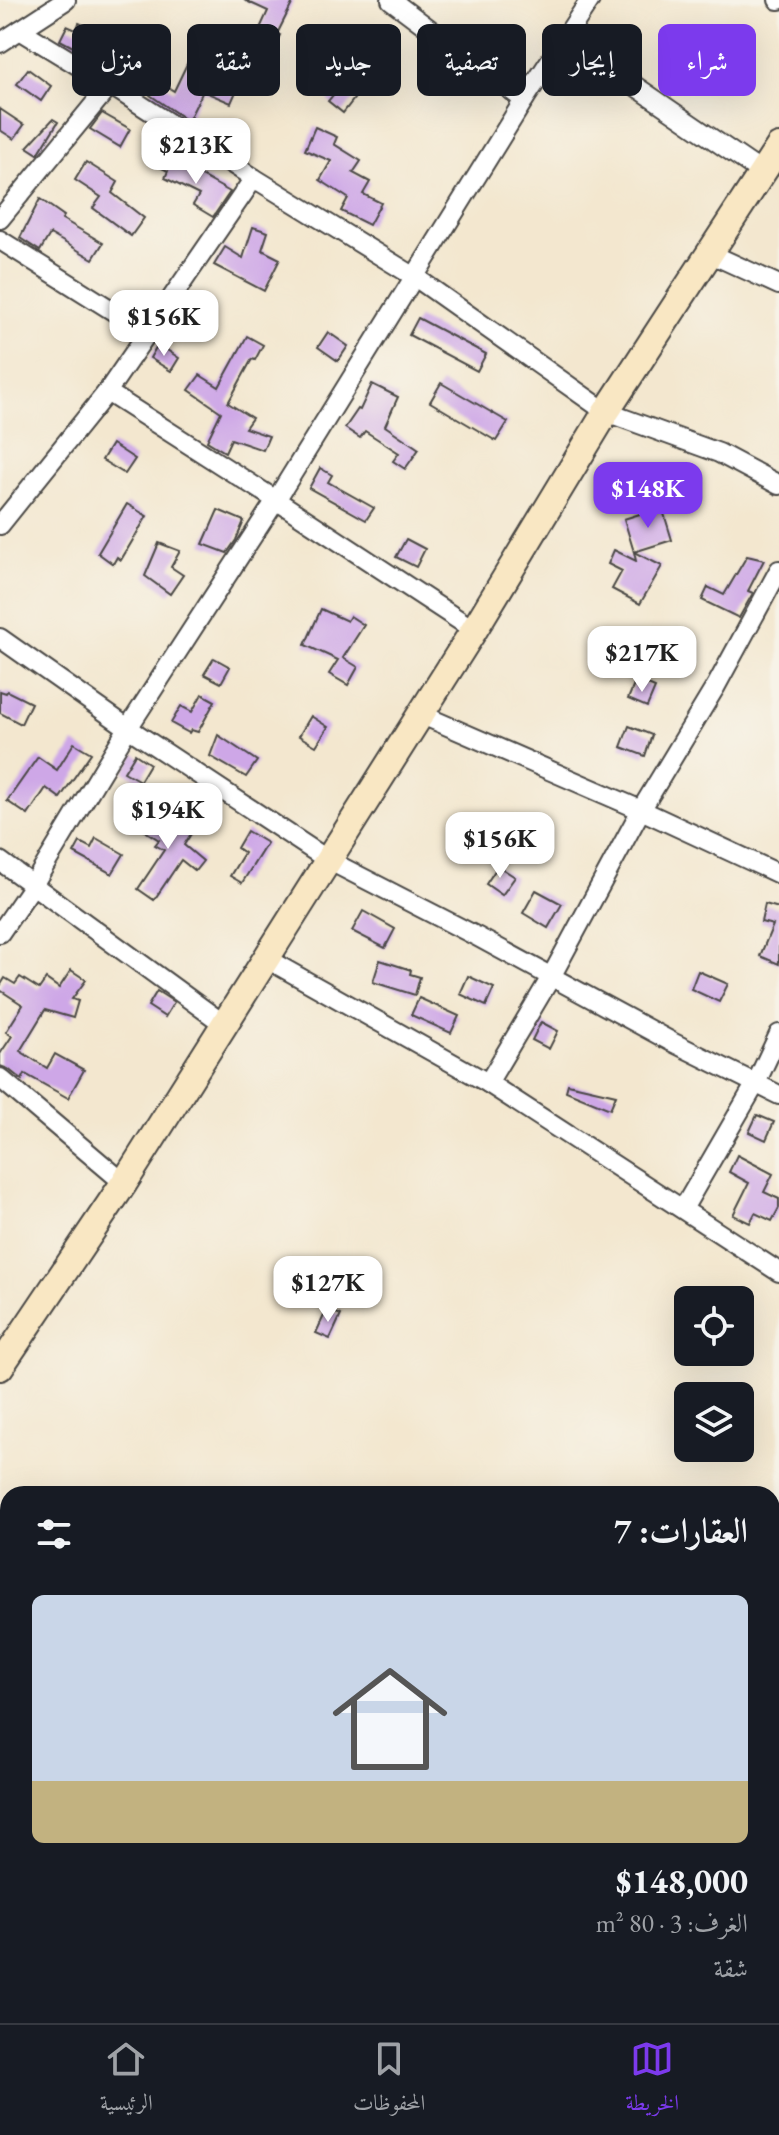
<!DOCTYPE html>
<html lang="ar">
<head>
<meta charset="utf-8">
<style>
	:root { --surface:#171b24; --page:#242831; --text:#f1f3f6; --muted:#9ea1a6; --line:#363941; --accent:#7c3aed }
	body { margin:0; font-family:"EB Garamond",Amiri,serif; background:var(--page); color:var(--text); direction:rtl; height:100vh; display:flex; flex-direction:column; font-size:30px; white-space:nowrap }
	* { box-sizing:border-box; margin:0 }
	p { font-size:26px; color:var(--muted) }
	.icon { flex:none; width:44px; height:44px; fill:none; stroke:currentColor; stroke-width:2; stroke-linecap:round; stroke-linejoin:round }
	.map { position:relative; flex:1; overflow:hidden; direction:ltr }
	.drawer { position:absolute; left:0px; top:1486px; width:780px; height:538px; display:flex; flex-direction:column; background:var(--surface); border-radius:24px 24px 0 0; box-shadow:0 8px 32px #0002; direction:rtl }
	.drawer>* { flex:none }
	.banner { position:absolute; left:24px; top:24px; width:732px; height:72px; direction:rtl; display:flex; gap:16px }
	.fabs { position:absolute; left:674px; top:1286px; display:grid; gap:16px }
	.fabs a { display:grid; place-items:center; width:80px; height:80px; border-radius:12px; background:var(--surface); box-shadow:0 8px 32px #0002; font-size:40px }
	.price { position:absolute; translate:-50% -68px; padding:0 18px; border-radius:16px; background:#fff; color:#222; font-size:26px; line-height:52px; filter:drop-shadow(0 2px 4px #0008) }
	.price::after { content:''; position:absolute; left:50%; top:48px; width:24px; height:18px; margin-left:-12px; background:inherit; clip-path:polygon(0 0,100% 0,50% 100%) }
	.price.selected { background:var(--accent); color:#fff }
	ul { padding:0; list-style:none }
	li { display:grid; align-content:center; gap:16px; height:424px; padding:0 32px }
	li+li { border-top:2px solid var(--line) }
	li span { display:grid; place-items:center; height:248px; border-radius:12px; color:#555 }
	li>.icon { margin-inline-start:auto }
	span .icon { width:144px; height:144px; fill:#fffc; stroke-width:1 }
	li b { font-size:34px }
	h2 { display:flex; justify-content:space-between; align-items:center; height:96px; padding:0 32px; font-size:34px }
	.pill { padding:0 28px; border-radius:12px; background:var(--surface); box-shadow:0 8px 32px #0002; font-size:28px; line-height:72px }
	.pill.selected { background:var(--accent); color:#fff }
	.menu { display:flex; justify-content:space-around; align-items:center; height:112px; border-top:2px solid var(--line); background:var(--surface); font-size:22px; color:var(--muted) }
	.menu a { display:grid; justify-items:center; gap:4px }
	.menu .selected { color:var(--accent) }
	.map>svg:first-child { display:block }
	.building { fill:#cea7e7 }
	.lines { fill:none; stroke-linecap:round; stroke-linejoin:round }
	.minor-casing { stroke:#494744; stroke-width:22 }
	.secondary-casing { stroke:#494744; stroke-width:30 }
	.minor { stroke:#fff; stroke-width:18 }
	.secondary { stroke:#f9e7c3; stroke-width:26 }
</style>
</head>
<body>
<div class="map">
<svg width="779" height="2023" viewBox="0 0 779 2023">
	<rect width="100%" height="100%" fill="#f7f3e8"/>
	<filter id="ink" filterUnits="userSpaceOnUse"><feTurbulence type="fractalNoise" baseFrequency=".0125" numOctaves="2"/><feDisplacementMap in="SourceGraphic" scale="16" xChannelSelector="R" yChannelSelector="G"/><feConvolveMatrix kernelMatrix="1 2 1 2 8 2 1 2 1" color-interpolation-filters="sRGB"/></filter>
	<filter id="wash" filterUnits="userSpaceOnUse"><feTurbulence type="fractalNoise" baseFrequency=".006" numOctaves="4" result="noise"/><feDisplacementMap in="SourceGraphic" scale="32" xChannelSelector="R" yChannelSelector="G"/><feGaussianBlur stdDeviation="1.8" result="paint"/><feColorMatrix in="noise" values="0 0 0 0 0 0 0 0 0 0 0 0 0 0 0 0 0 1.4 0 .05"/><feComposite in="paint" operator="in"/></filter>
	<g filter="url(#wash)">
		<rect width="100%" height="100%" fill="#f3e7cf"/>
		<g id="blocks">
			<g class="building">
				<polygon points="244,0 294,0 277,34 280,35 271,55 252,46 268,11"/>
				<polygon points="79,23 118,41 139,59 129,72 110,58 107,65 60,40 67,26 76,30"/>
				<polygon points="196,45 247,63 237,84 239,85 231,103 203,91 188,121 150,95 158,81 174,91"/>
				<polygon points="28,69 51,86 41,101 17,84"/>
				<polygon points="342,84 357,95 343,113 328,101"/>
				<polygon points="0,109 24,125 14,139 0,130"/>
				<polygon points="102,113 130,129 120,147 90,129"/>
				<polygon points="53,119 58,122 38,154 27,147"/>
				<polygon points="315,127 337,137 334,144 361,161 353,173 370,182 363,194 381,203 369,225 341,211 348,198 320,180 331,161 305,150"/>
				<polygon points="164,155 230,192 213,217 193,205 199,195 165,178 168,171 158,166"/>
				<polygon points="86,162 118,182 112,193 144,218 131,236 93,208 101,197 75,180"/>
				<polygon points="40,199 64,216 62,219 103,243 93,259 50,234 40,251 20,238"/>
				<polygon points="253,227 268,232 262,250 280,259 264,291 214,265 225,247 243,258"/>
				<polygon points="418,318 486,354 477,371 409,335"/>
				<polygon points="328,332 348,346 338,361 318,347"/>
				<polygon points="247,336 263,345 255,360 252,359 228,403 252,418 245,428 269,436 263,450 231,439 225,452 207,441 221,412 189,390 200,375 219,387"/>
				<polygon points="158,344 179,358 171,371 150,358"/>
				<polygon points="441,383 508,422 496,441 430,402"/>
				<polygon points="372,384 398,397 385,426 419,449 405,469 393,461 399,453 365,431 360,438 345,428 358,409 360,410"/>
				<polygon points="112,444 135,459 125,474 102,460"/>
				<polygon points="320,468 332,475 328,482 374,508 366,520 309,488"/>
				<polygon points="127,504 147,516 121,560 117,557 113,564 98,553"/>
				<polygon points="662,507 672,540 634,552 624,519"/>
				<polygon points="218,510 244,521 236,540 227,553 203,544"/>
				<polygon points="406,539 425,549 416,567 396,557"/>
				<polygon points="159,543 180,551 171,567 183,575 170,594 145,576"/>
				<polygon points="614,550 636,561 634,552 662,566 640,604 612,589 622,571 608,564"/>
				<polygon points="747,556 764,560 748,591 753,593 739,618 702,600 708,587 724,595"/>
				<polygon points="321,609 347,621 350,616 364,625 343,658 358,667 348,685 329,674 338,660 305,645"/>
				<polygon points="635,651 654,659 646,678 627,669"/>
				<polygon points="214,658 230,667 221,683 204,674"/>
				<polygon points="636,680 655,688 647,707 628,699"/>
				<polygon points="0,691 6,693 7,691 31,703 21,724 0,713"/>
				<polygon points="202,694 215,701 198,732 191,730 189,733 171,723 181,706 192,712"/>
				<polygon points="311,716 328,727 316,746 299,736"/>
				<polygon points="629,726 652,735 645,756 621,747"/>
				<polygon points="218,735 257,761 246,777 210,756"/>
				<polygon points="74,743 91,753 60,798 46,788 28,815 7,801 38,757 57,770"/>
				<polygon points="135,754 150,764 140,781 124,772"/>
				<polygon points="160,808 194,829 184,845 203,861 195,871 181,860 154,900 138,889 164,850 155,845 159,840 145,831"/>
				<polygon points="247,831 267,843 242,883 230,876 244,853 237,848"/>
				<polygon points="96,838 124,854 112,874 74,853 80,842 91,848"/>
				<polygon points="498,866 515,877 502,895 486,884"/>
				<polygon points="536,890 562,904 548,928 523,913"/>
				<polygon points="765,904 779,908 779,964 760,956 773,925 761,922"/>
				<polygon points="363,911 395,929 385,948 352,931"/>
				<polygon points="380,960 411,970 410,974 420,977 415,995 373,982"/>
				<polygon points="71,970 86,980 72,999 78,1001 73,1018 45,1010 20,1051 47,1068 55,1054 84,1070 68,1098 25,1074 22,1080 8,1069 0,1066 0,1054 12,1036 6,1032 23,1005 0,990 0,986 5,978 15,984 20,977 39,989 46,979 59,988"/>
				<polygon points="698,971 728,984 719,1002 691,989"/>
				<polygon points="468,976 494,988 486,1006 460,994"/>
				<polygon points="157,991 174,1002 165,1017 148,1006"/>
				<polygon points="419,998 459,1016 451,1033 411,1015"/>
				<polygon points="541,1022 558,1031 549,1049 532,1040"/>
				<polygon points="568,1084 616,1095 610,1109 566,1091"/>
				<polygon points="757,1115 774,1122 766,1140 749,1132"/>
				<polygon points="737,1155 773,1174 764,1192 779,1199 779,1208 772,1221 755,1213 750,1223 733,1215 749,1183 729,1172"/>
				<polygon points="327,1309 341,1315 330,1339 316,1333"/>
			</g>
		</g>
	</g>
	<g filter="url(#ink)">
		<use href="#blocks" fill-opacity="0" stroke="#494744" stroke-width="2"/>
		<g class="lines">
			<defs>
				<g id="minor">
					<polyline points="391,0 524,100"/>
					<polyline points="778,0 779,0"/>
					<polyline points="20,30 110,85 254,178 415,277 606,412 719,453 779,485"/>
					<polyline points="565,38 761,172"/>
					<polyline points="0,43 66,0"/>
					<polyline points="0,219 110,85"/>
					<polyline points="0,240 148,333"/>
					<polyline points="709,253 779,285"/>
					<polyline points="107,392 276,500 474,630"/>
					<polyline points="0,525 107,392 254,178"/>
					<polyline points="0,638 128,728 328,860 478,937 672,1042 779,1095"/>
					<polyline points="420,714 641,810 779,874"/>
					<polyline points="0,861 225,1025"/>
					<polyline points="0,933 33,885 128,728 276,500 524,100 590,0"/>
					<polyline points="267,959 488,1083 779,1272"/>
					<polyline points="0,1078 124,1183"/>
					<polyline points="488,1083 551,977 641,810 716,686 779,570"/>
					<polyline points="683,1209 756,1083 779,1034"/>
				</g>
				<polyline id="secondary" points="0,1367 124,1183 474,630 606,412 779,147"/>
			</defs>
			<use href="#minor" class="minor-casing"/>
			<use href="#secondary" class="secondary-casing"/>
			<use href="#minor" class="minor"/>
			<use href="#secondary" class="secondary"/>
		</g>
	</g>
</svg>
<div class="fabs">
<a><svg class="icon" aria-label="locate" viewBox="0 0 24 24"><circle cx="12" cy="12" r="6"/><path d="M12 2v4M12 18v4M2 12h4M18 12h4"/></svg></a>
<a><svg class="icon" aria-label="layers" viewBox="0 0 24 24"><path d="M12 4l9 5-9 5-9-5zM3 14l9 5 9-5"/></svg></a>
</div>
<b class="price" style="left:196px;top:186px">$213K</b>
<b class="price" style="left:164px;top:358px">$156K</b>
<b class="price selected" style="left:648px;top:530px">$148K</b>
<b class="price" style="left:642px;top:694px">$217K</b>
<b class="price" style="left:168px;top:851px">$194K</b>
<b class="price" style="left:500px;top:880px">$156K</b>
<b class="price" style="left:328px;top:1324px">$127K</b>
<div class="banner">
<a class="pill selected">شراء</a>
<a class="pill">إيجار</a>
<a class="pill">تصفية</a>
<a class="pill">جديد</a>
<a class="pill">شقة</a>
<a class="pill">منزل</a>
</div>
<section class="drawer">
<h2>العقارات: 7<svg class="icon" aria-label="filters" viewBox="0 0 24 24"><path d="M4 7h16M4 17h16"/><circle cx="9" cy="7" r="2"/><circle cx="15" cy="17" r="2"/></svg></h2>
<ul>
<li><span style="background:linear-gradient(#c9d6e8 75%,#c2b280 0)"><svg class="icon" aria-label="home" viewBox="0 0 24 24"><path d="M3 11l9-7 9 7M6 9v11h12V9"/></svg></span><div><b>$148,000</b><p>الغرف: 3 · 80 m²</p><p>شقة</p></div></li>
</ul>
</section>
</div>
<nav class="menu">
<a class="selected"><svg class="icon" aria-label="map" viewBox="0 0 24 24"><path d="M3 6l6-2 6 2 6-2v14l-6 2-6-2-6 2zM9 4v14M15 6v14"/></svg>الخريطة</a>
<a><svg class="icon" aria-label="saved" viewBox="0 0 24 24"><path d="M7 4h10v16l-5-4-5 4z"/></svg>المحفوظات</a>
<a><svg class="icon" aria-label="home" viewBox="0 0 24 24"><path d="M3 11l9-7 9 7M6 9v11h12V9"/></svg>الرئيسية</a>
</nav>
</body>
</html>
